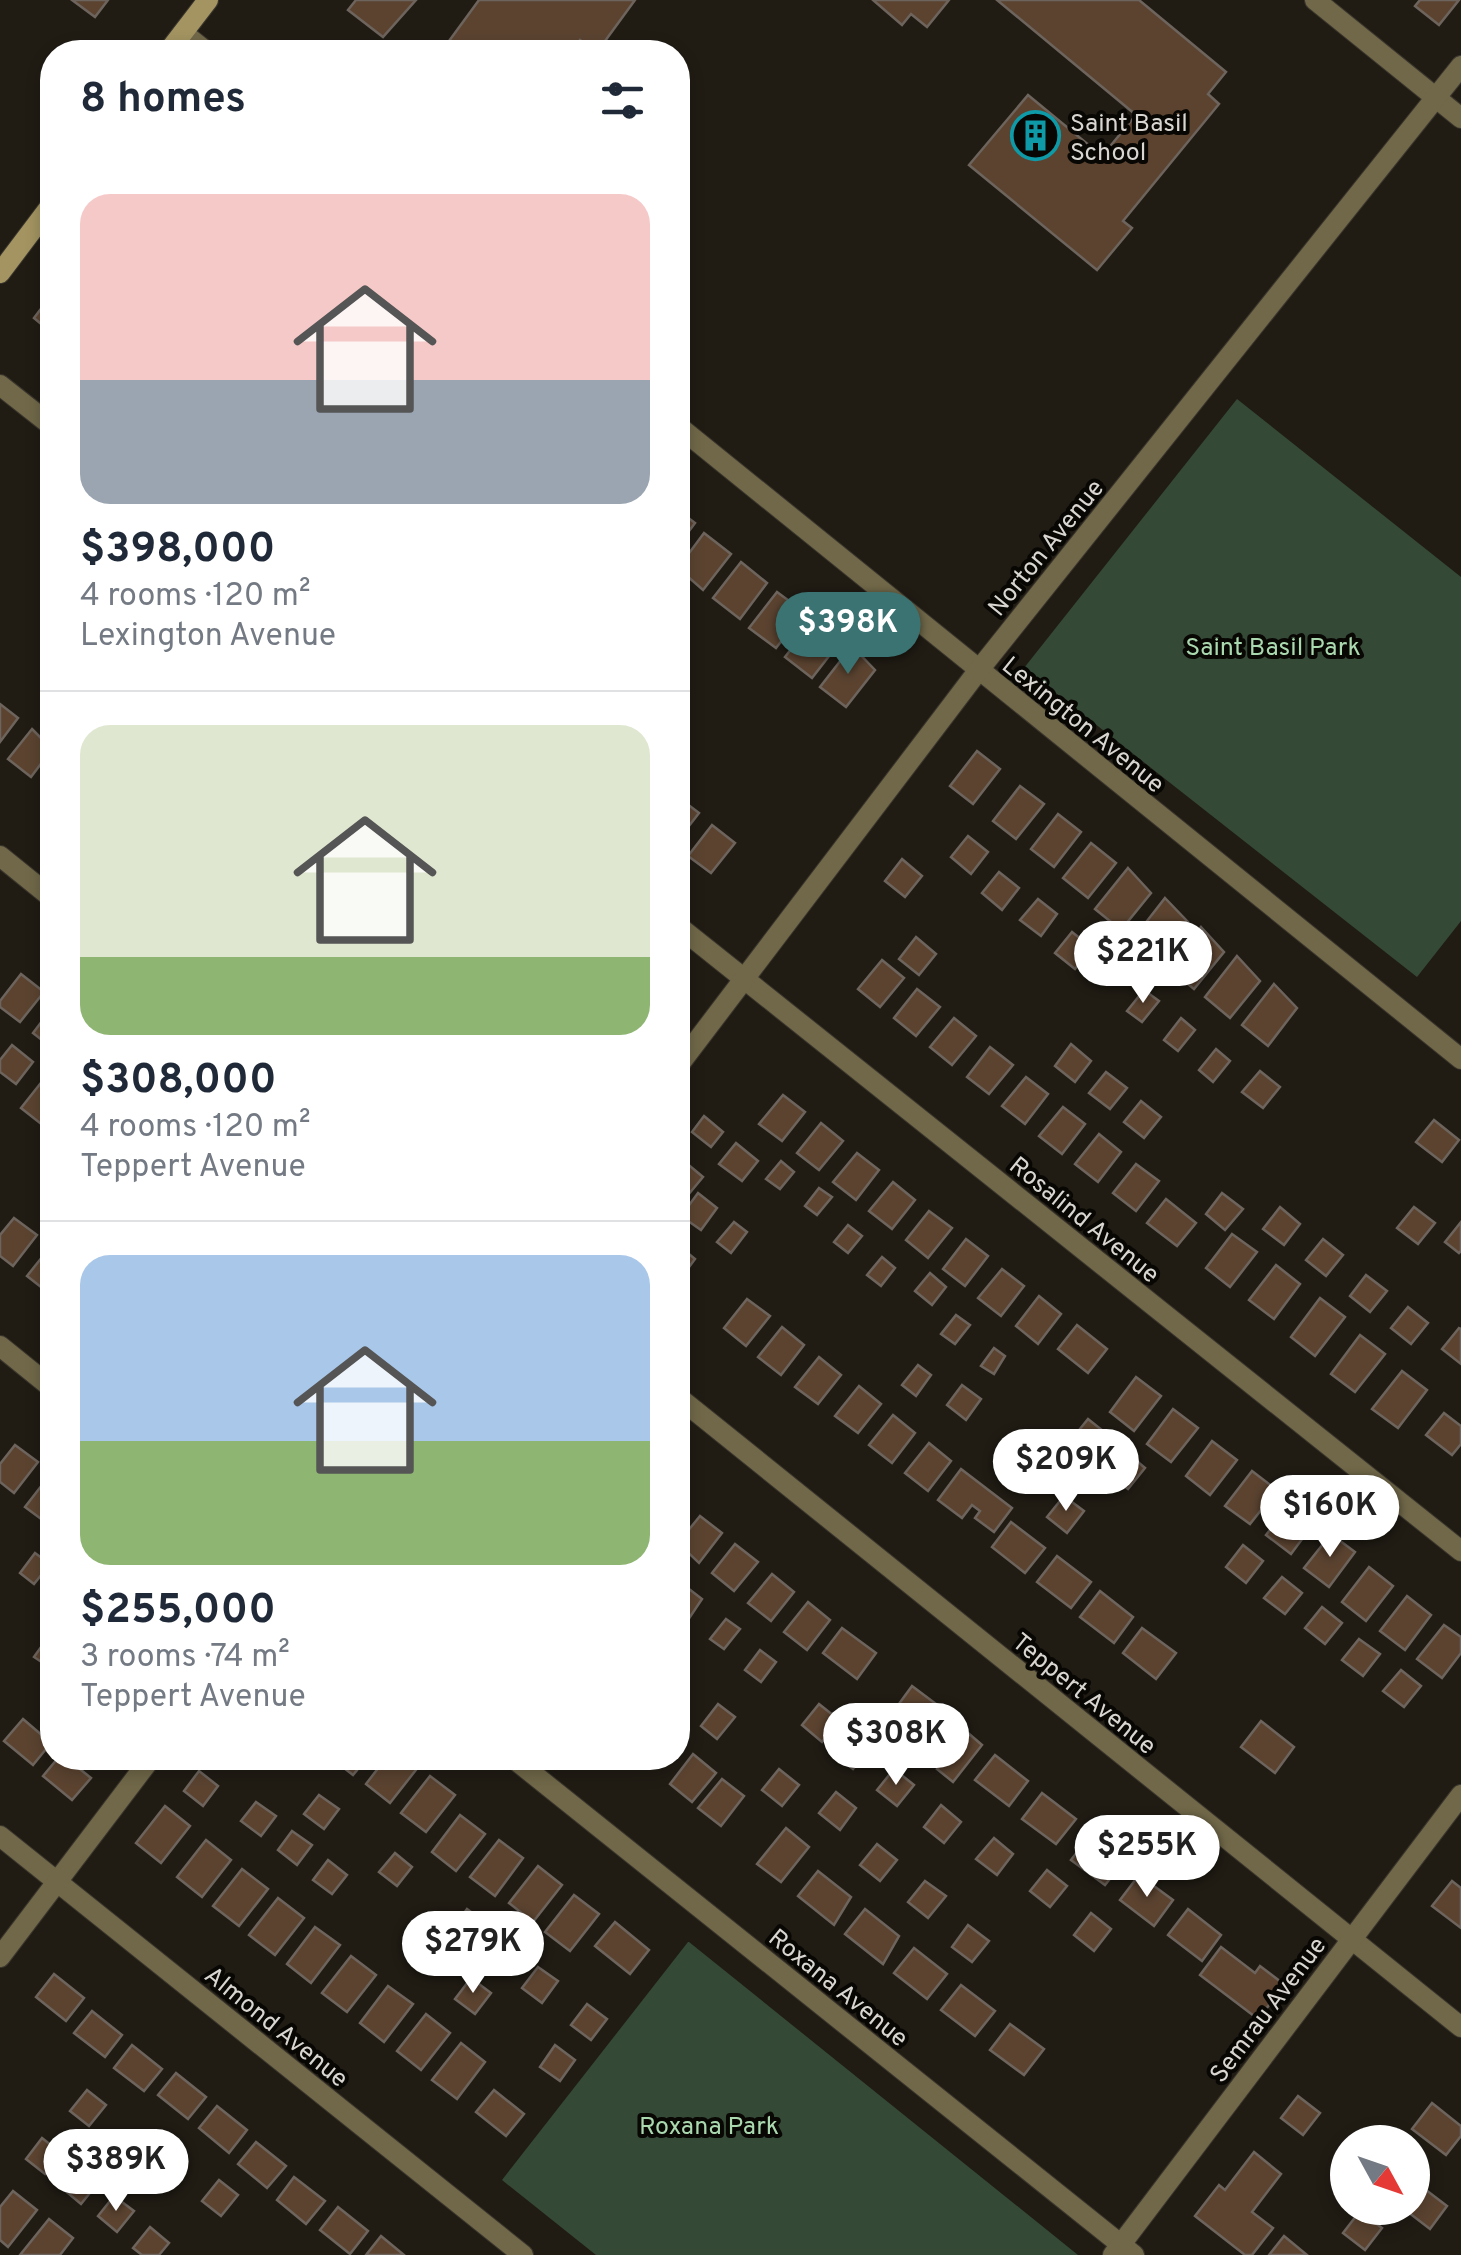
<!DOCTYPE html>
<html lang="en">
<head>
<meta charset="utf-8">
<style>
	:root { --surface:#fff; --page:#f2f2f3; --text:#1f2937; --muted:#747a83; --line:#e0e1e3; --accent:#3a7372 }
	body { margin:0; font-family:Overpass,sans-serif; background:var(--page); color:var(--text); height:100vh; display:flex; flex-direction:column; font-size:38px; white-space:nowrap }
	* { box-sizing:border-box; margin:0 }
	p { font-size:32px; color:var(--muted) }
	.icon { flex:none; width:55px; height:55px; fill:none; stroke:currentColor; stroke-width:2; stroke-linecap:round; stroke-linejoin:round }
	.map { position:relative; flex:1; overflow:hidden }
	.sheet { position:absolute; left:40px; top:40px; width:650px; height:1730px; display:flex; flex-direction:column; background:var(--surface); border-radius:40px; box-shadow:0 5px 15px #0003 }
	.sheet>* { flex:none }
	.needle { width:65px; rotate:130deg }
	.tools { position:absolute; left:1330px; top:2125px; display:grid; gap:20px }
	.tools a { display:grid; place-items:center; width:100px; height:100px; border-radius:50%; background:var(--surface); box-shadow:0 5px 15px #0003; font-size:50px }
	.price { position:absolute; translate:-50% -85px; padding:0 22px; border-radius:35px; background:#fff; color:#222; font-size:32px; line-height:65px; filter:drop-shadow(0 2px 5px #0008) }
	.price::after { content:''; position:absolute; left:50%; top:60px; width:30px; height:22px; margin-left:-15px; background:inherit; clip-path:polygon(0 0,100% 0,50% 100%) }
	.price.on { background:var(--accent); color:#fff }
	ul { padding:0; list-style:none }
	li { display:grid; align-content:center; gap:20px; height:530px; padding:0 40px }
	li+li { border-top:2px solid var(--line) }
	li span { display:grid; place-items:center; height:310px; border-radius:30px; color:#555 }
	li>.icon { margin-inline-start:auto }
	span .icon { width:180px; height:180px; fill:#fffc; stroke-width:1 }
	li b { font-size:42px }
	h2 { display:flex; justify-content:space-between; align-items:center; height:120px; padding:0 40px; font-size:42px }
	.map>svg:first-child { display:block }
	.green { fill:#354937 }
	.building { fill:#5b4330; stroke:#6d645d; stroke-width:2.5 }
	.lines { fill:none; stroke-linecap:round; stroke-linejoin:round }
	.street-casing { stroke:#3a362e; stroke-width:22 }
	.secondary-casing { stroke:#3a362e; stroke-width:22 }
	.street { stroke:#716849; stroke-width:20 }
	.secondary { stroke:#a39461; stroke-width:20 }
	.labels { text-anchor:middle; stroke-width:8; stroke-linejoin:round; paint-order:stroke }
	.poi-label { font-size:25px; fill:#d9d6d1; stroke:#080704; text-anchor:start }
	.street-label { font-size:25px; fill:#d9d6d1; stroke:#080704 }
	.park-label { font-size:25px; fill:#abd9af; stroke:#080704 }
</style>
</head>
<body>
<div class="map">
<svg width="1461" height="2255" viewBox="0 0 1461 2255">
	<rect width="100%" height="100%" fill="#201c14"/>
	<g class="green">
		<polygon points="1237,399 1461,577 1461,921 1417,977 1024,668"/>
		<polygon points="688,1942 689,1942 1078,2255 596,2255 502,2180"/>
	</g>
	<g class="building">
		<polygon points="72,0 108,0 95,17"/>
		<polygon points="356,0 416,0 383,37 348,10"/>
		<polygon points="479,0 635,0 597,52 580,40 571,52 441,52"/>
		<polygon points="873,0 949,0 927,27 911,14 902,25"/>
		<polygon points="997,0 1139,0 1226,72 1208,94 1219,104 1123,221 1132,228 1097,270 969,165 1028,95 1102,156 1136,115"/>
		<polygon points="1420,0 1459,0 1439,25 1415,6"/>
		<polygon points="52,294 52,333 34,318"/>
		<polygon points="678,510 695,523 678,546"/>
		<polygon points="704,533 731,554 703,590 678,568"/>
		<polygon points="741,562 767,583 740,619 713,598"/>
		<polygon points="777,592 804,612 776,648 749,628"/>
		<polygon points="813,621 840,642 812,678 785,657"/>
		<polygon points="852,646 875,670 846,707 820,687"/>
		<polygon points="0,704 18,718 0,742"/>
		<polygon points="32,729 52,749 31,777 8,759"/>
		<polygon points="977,751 1000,769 973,804 950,786"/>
		<polygon points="1020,786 1044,804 1016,839 993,821"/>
		<polygon points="678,797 699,813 678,840"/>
		<polygon points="1058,814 1081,832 1054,867 1031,849"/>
		<polygon points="712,825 735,843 711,873 688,856"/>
		<polygon points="968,836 988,852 971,874 951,857"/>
		<polygon points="1091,843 1116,863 1088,898 1063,878"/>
		<polygon points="902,859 922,876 905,897 885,881"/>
		<polygon points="1128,868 1151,893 1121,930 1095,909"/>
		<polygon points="999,872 1019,888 1002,910 982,893"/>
		<polygon points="1165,898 1188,922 1158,959 1133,939"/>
		<polygon points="1038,899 1057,914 1041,936 1020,920"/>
		<polygon points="1201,927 1224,952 1194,989 1168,968"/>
		<polygon points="1072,932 1092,948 1075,969 1055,953"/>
		<polygon points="916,937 936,954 919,975 899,959"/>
		<polygon points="1237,956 1260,981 1230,1018 1205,997"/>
		<polygon points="882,960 904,978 880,1007 858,989"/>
		<polygon points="21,974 44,992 20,1022 0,1007 0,1001"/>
		<polygon points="1274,984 1297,1008 1268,1046 1242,1025"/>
		<polygon points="917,989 940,1007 916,1036 894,1018"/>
		<polygon points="1144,990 1159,1001 1142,1022 1127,1011"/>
		<polygon points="52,1008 52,1048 33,1033"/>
		<polygon points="954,1018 976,1036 952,1065 930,1047"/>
		<polygon points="1181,1018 1195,1030 1178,1051 1164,1040"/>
		<polygon points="1071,1044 1091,1061 1075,1082 1055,1066"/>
		<polygon points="12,1045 33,1062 16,1084 0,1072 0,1060"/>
		<polygon points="990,1047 1013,1065 989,1094 967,1077"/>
		<polygon points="1216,1049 1230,1061 1213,1082 1199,1070"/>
		<polygon points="1260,1071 1280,1087 1263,1108 1242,1092"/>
		<polygon points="1106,1072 1127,1088 1110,1109 1089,1093"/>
		<polygon points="1026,1077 1048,1094 1025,1124 1002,1106"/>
		<polygon points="40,1084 52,1094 52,1107 40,1123 21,1108"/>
		<polygon points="783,1095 805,1112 782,1141 759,1124"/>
		<polygon points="1141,1101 1161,1117 1144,1138 1124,1122"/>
		<polygon points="1063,1107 1085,1124 1062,1154 1039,1136"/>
		<polygon points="704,1116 723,1132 711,1147 692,1132"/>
		<polygon points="1434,1120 1459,1140 1442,1162 1416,1142"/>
		<polygon points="821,1123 843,1141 819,1170 797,1153"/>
		<polygon points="1099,1134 1121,1152 1098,1182 1075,1164"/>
		<polygon points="736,1143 758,1161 742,1181 719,1164"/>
		<polygon points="857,1153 879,1170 856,1200 833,1182"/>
		<polygon points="781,1161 794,1172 780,1189 766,1179"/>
		<polygon points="685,1162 703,1177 688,1195 678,1186 678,1171"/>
		<polygon points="1136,1164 1159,1181 1136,1211 1113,1193"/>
		<polygon points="893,1182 915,1200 892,1229 869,1211"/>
		<polygon points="819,1188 832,1197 817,1215 805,1206"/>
		<polygon points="698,1193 717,1208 701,1230 681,1216"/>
		<polygon points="1222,1193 1243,1209 1225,1230 1206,1214"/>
		<polygon points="1166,1199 1196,1223 1177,1246 1147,1223"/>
		<polygon points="1280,1207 1300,1224 1284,1245 1263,1229"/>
		<polygon points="1414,1207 1435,1223 1418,1244 1397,1228"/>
		<polygon points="929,1211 952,1228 928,1258 906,1240"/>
		<polygon points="14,1218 37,1235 13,1266 0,1256 0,1235"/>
		<polygon points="734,1222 747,1232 731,1253 717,1242"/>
		<polygon points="1461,1222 1461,1251 1459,1253 1445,1242"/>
		<polygon points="848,1225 862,1236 848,1253 834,1242"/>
		<polygon points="1232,1234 1257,1252 1230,1287 1206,1268"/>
		<polygon points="966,1239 988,1256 965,1286 943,1269"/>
		<polygon points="1323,1239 1343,1255 1326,1276 1306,1260"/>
		<polygon points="678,1245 695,1259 678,1282"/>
		<polygon points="51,1246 52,1290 50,1294 27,1276"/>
		<polygon points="882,1257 895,1268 881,1286 867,1275"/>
		<polygon points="1276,1265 1300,1284 1274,1319 1249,1300"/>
		<polygon points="1002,1269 1024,1286 1001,1316 978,1298"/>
		<polygon points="930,1273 946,1287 932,1305 915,1291"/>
		<polygon points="1366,1275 1387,1291 1370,1312 1350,1296"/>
		<polygon points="1039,1296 1061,1314 1038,1344 1016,1326"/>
		<polygon points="1320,1298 1345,1317 1315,1356 1291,1337"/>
		<polygon points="747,1299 770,1316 746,1346 724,1328"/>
		<polygon points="1408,1307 1428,1323 1411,1344 1391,1328"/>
		<polygon points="956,1315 970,1325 955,1344 941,1334"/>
		<polygon points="1077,1325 1107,1349 1088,1373 1058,1349"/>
		<polygon points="782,1327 804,1345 781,1375 758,1357"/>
		<polygon points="1459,1328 1461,1329 1461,1364 1442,1349"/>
		<polygon points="1360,1335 1385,1354 1355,1392 1331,1374"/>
		<polygon points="994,1348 1005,1356 994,1374 981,1366"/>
		<polygon points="819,1357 841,1375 818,1404 795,1387"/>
		<polygon points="918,1365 931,1375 916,1396 902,1385"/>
		<polygon points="1402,1371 1427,1390 1398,1428 1372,1409"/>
		<polygon points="1136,1377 1161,1396 1134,1431 1110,1412"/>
		<polygon points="962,1385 981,1399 966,1420 947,1405"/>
		<polygon points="859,1386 881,1404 858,1433 835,1416"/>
		<polygon points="1173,1409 1198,1428 1171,1462 1147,1444"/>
		<polygon points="1444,1413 1461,1426 1461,1444 1452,1455 1426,1435"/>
		<polygon points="893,1415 915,1433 892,1463 869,1445"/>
		<polygon points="1088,1419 1108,1435 1091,1456 1071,1440"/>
		<polygon points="1212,1441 1237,1460 1210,1495 1186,1476"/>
		<polygon points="929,1443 951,1461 928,1491 905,1473"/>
		<polygon points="15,1445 38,1462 14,1493 0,1482 0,1464"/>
		<polygon points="1125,1451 1145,1468 1128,1489 1108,1473"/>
		<polygon points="961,1469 1012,1508 994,1532 975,1518 980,1511 972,1505 962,1518 938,1500"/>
		<polygon points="1252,1471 1277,1490 1250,1524 1225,1506"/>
		<polygon points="49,1476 52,1519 48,1524 25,1507"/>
		<polygon points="1064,1496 1084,1511 1067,1533 1047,1517"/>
		<polygon points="1293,1500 1317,1519 1291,1554 1266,1535"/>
		<polygon points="700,1516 722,1533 699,1563 678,1543"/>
		<polygon points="1011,1522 1045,1548 1025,1573 992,1547"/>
		<polygon points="1331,1534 1355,1552 1329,1587 1304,1568"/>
		<polygon points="735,1544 758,1562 734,1591 712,1573"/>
		<polygon points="1243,1545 1263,1561 1246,1583 1226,1567"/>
		<polygon points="35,1553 50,1564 34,1584 20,1573"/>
		<polygon points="1057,1556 1091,1582 1071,1608 1037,1582"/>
		<polygon points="1369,1567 1393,1586 1366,1621 1342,1602"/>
		<polygon points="772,1574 794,1592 771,1621 748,1603"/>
		<polygon points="1282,1577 1302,1593 1285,1614 1264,1598"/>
		<polygon points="689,1589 702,1599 688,1620 678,1612 678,1605"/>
		<polygon points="1100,1591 1133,1617 1114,1643 1080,1617"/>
		<polygon points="1407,1596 1431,1615 1405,1650 1380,1631"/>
		<polygon points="808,1602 830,1620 807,1650 784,1632"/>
		<polygon points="1322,1607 1342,1623 1325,1644 1305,1628"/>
		<polygon points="726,1619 740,1629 724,1649 710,1639"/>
		<polygon points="1444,1625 1461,1637 1461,1653 1442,1678 1417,1659"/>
		<polygon points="842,1628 876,1653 857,1679 823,1653"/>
		<polygon points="1142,1628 1176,1653 1156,1679 1123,1653"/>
		<polygon points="49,1636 52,1639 52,1669 34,1657"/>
		<polygon points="1359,1639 1380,1654 1363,1676 1342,1660"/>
		<polygon points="760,1650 776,1662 761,1682 745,1670"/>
		<polygon points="1401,1670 1421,1686 1404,1707 1383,1691"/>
		<polygon points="912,1686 936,1704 909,1741 885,1723"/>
		<polygon points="718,1704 735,1717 717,1739 701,1726"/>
		<polygon points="819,1704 839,1720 822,1742 802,1725"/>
		<polygon points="946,1714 982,1745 953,1782 937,1769 947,1757 930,1743"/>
		<polygon points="23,1719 51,1743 33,1765 4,1741"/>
		<polygon points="1261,1721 1294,1747 1275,1773 1241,1747"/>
		<polygon points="857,1735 871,1746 853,1769 839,1758"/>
		<polygon points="693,1754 716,1773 692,1802 670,1784"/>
		<polygon points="995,1755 1028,1781 1009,1806 975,1780"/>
		<polygon points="58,1758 66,1758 91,1778 72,1800 43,1776"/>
		<polygon points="331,1758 367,1758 353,1775"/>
		<polygon points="386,1758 408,1758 419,1766 390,1803 366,1784"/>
		<polygon points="779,1769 799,1785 782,1806 762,1790"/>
		<polygon points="894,1769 914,1785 897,1806 877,1790"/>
		<polygon points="199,1771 218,1786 203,1806 184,1791"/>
		<polygon points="430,1776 455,1795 426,1832 401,1813"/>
		<polygon points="722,1779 744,1796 721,1826 698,1808"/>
		<polygon points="836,1792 856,1808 840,1830 819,1813"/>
		<polygon points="1042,1793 1076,1819 1056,1844 1022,1819"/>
		<polygon points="319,1795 339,1809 324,1829 304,1814"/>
		<polygon points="256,1802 276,1816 261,1836 241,1821"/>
		<polygon points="941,1805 961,1822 944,1843 924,1827"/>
		<polygon points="165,1806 190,1826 161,1863 136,1843"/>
		<polygon points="460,1815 485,1834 456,1871 432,1852"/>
		<polygon points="786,1828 809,1847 781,1882 757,1864"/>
		<polygon points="292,1831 312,1845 297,1865 278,1850"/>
		<polygon points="1091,1834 1125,1860 1105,1885 1071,1860"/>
		<polygon points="994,1838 1013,1854 997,1875 976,1859"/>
		<polygon points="206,1840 231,1860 202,1897 177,1877"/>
		<polygon points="499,1840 523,1858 495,1896 470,1877"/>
		<polygon points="877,1844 897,1860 880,1881 860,1865"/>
		<polygon points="395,1853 412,1867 397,1886 379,1872"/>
		<polygon points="328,1860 347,1875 332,1894 313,1880"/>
		<polygon points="538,1866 562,1885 533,1922 509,1903"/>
		<polygon points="242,1869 268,1889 239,1926 213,1906"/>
		<polygon points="1047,1870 1067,1886 1050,1907 1030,1891"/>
		<polygon points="818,1871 851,1897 834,1925 798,1896"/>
		<polygon points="1139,1875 1173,1900 1154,1926 1120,1900"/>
		<polygon points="925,1881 946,1896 928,1918 908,1902"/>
		<polygon points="1452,1881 1461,1888 1461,1928 1432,1906"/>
		<polygon points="574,1895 599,1914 570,1951 545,1932"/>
		<polygon points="278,1898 304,1918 275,1955 249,1935"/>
		<polygon points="467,1909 487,1924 471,1945 451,1931"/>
		<polygon points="865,1909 899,1936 883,1964 845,1934"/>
		<polygon points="1188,1909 1221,1935 1202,1961 1168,1935"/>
		<polygon points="1091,1913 1111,1929 1094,1951 1074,1935"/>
		<polygon points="615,1922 649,1950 630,1974 595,1946"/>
		<polygon points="968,1925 989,1941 972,1962 952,1947"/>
		<polygon points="315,1927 340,1945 311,1983 287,1964"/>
		<polygon points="503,1938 523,1953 507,1974 487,1959"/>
		<polygon points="1221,1947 1255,1973 1260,1966 1285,1985 1258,2019 1200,1975"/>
		<polygon points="914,1948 947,1974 927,1999 894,1973"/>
		<polygon points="351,1956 376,1975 347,2012 322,1993"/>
		<polygon points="538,1967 558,1981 542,2003 522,1988"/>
		<polygon points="54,1974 84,1998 66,2021 36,1997"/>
		<polygon points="471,1978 491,1993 475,2014 455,1999"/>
		<polygon points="961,1985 995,2011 975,2036 941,2010"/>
		<polygon points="388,1986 413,2004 384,2042 360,2023"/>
		<polygon points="587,2004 607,2019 591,2040 571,2025"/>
		<polygon points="92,2011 122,2035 105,2057 74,2033"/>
		<polygon points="426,2014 450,2033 421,2070 397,2051"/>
		<polygon points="1010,2024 1044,2049 1024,2075 990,2050"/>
		<polygon points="461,2043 485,2062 457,2099 432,2080"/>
		<polygon points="132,2045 162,2069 144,2091 114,2068"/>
		<polygon points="555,2045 575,2060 560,2081 540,2067"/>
		<polygon points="176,2073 206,2097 188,2119 158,2095"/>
		<polygon points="87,2090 106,2105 89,2126 70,2111"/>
		<polygon points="494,2090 524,2114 506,2136 476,2112"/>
		<polygon points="1298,2096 1320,2113 1303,2135 1281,2118"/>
		<polygon points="1432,2103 1461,2126 1461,2136 1446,2155 1412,2129"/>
		<polygon points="217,2106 247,2130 229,2153 199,2128"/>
		<polygon points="42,2138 61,2153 45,2174 26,2159"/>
		<polygon points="256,2142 286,2166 267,2188 238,2164"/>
		<polygon points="1254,2152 1281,2174 1252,2212 1273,2228 1252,2255 1245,2255 1195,2216 1219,2185 1225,2190"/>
		<polygon points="79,2167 98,2183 81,2204 62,2188"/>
		<polygon points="294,2177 325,2201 306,2224 277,2200"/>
		<polygon points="219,2180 238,2195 221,2216 202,2201"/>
		<polygon points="1426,2190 1447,2206 1430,2229 1408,2212"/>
		<polygon points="13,2191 37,2210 8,2247 0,2240 0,2207"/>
		<polygon points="114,2196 134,2211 117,2232 98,2216"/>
		<polygon points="338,2207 368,2231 350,2254 320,2230"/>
		<polygon points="1360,2211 1382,2228 1365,2250 1343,2233"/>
		<polygon points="49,2219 73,2238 60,2255 20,2255"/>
		<polygon points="150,2227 169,2243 159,2255 142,2255 133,2248"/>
		<polygon points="381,2236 404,2255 366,2255"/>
		<polygon points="1284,2236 1307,2255 1269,2255"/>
	</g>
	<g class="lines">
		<defs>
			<g id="street">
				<polyline points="1315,0 1461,118"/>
				<polyline points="183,33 207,52"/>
				<polyline points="0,385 52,426"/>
				<polyline points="678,426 1461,1059"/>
				<polyline points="0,856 52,898"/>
				<polyline points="678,926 1461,1551"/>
				<polyline points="678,1066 978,671 1461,66"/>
				<polyline points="0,1346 52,1388"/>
				<polyline points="678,1397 1461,2027"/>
				<polyline points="513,1758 1134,2255"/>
				<polyline points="0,1836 523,2255"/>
				<polyline points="0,1957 151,1758"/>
				<polyline points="1113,2255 1461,1795"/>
			</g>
			<g id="secondary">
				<polyline points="168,52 208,0"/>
				<polyline points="0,273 52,204"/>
			</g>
		</defs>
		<use href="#street" class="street-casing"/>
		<use href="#secondary" class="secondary-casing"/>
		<use href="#street" class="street"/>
		<use href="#secondary" class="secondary"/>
	</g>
	<defs>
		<symbol id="building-ring" viewBox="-11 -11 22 22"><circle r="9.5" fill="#080704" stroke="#0f9aa8" stroke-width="1.5"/><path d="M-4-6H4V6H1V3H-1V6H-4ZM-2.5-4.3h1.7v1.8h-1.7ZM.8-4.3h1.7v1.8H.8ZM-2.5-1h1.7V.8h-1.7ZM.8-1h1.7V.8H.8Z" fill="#0f9aa8"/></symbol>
	</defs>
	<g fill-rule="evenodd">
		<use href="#building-ring" x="1008" y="108" width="55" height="55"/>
	</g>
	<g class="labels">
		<g class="poi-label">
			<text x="1070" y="131">Saint Basil<tspan x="1070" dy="29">School</tspan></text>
		</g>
		<g class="street-label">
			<text transform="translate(1045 547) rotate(-51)" y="9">Norton Avenue</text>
			<text transform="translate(1084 724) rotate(39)" y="9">Lexington Avenue</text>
			<text transform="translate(1085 1219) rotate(39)" y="9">Rosalind Avenue</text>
			<text transform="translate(1085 1693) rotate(39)" y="9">Teppert Avenue</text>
			<text transform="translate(839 1987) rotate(39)" y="9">Roxana Avenue</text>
			<text transform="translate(1267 2009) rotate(-53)" y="9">Semrau Avenue</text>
			<text transform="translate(277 2026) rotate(39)" y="9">Almond Avenue</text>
		</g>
		<g class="park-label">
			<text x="1273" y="655">Saint Basil Park</text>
			<text x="709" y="2134">Roxana Park</text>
		</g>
	</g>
</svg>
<div class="tools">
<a><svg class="needle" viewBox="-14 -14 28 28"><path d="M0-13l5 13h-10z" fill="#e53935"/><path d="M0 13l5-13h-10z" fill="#747a83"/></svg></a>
</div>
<b class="price on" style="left:848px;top:677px">$398K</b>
<b class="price" style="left:1143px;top:1006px">$221K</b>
<b class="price" style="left:1066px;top:1514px">$209K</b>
<b class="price" style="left:1330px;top:1560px">$160K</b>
<b class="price" style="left:896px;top:1788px">$308K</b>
<b class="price" style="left:1147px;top:1900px">$255K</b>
<b class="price" style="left:473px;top:1996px">$279K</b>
<b class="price" style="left:116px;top:2214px">$389K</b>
<section class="sheet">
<h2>8 homes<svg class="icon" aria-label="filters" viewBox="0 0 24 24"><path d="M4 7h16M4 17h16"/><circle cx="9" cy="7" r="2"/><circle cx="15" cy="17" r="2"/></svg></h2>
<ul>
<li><span style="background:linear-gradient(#f6c9c9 60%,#9aa5b1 0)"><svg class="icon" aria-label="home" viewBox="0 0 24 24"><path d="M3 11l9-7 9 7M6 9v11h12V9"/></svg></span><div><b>$398,000</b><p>4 rooms · 120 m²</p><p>Lexington Avenue</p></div></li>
<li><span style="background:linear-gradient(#dfe7d0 75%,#8fb573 0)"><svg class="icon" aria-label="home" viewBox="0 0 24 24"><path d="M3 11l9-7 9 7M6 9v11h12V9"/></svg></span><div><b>$308,000</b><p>4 rooms · 120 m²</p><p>Teppert Avenue</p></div></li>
<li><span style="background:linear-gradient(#a9c7e8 60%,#8fb573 0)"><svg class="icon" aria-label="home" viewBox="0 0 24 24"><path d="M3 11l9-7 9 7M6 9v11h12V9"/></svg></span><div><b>$255,000</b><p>3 rooms · 74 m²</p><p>Teppert Avenue</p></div></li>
</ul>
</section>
</div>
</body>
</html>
